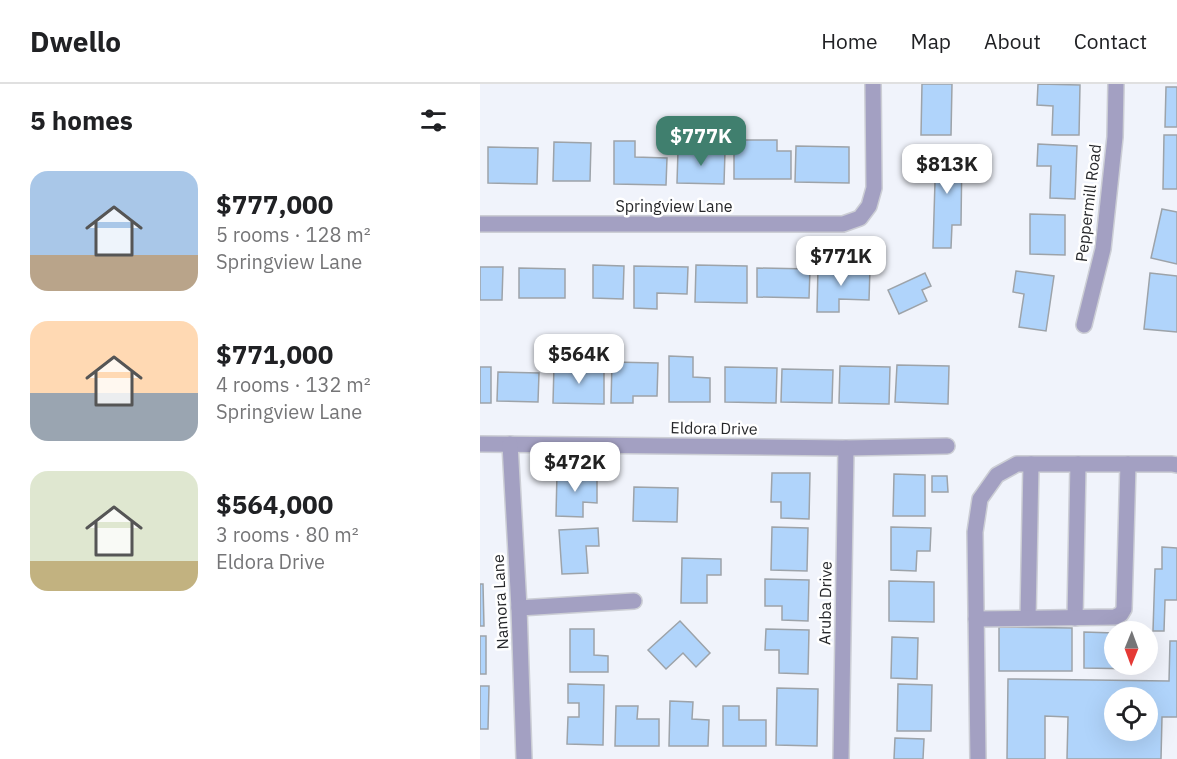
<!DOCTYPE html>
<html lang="en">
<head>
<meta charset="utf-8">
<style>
	:root { --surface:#fff; --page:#f6f6f6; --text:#202124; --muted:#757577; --line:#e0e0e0; --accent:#407f6e }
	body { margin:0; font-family:"IBM Plex Sans",sans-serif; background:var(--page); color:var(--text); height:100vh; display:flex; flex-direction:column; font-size:22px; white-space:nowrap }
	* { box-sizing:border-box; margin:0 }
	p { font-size:20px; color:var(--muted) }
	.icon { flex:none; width:33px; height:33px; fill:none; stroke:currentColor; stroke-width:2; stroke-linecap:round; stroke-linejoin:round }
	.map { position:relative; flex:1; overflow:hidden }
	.sheet { display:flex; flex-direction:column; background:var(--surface); width:480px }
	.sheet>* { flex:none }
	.needle { width:39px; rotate:181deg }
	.controls { position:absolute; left:624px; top:537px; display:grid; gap:12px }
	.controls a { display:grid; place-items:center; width:54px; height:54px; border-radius:50%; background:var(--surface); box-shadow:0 6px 24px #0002; font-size:30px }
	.price { position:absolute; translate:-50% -51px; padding:0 14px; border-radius:12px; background:#fff; color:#222; font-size:20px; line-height:39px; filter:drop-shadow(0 2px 3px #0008) }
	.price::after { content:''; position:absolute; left:50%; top:36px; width:18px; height:14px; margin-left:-9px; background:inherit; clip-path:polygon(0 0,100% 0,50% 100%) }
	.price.active { background:var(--accent); color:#fff }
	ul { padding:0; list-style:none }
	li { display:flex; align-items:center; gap:18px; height:150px; padding:0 30px }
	li span { display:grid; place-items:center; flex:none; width:168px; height:120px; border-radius:18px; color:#555 }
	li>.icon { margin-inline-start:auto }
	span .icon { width:72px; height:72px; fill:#fffc; stroke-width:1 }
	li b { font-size:26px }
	h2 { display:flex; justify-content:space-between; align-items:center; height:72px; padding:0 30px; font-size:26px }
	header { display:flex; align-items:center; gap:36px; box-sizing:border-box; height:84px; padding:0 30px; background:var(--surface); border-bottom:2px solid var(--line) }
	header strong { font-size:28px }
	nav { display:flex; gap:33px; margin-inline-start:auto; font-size:21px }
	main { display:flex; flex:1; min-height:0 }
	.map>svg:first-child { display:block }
	.building { fill:#b0d4fb; stroke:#9da3a9; stroke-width:1.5; fill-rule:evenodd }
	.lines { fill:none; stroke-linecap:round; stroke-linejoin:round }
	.minor-casing { stroke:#ccced5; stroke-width:18 }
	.minor { stroke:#a3a0c2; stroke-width:15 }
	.labels { text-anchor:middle; stroke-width:5; stroke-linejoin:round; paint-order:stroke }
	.street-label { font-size:16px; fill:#26272a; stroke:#fff }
</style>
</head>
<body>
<header>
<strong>Dwello</strong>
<nav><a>Home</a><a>Map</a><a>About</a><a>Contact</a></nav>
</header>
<main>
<section class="sheet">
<h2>5 homes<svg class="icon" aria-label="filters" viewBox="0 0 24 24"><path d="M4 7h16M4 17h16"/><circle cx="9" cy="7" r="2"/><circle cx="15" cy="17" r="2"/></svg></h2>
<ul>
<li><span style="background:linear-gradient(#a9c7e8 70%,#b9a48a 0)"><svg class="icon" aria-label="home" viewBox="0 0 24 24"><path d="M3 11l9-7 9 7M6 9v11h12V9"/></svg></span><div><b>$777,000</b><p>5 rooms · 128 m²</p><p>Springview Lane</p></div></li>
<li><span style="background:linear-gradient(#ffd9b3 60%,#9aa5b1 0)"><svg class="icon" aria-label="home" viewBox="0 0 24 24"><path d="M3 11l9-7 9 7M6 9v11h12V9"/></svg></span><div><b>$771,000</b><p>4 rooms · 132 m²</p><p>Springview Lane</p></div></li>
<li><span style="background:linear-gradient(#dfe7d0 75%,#c2b280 0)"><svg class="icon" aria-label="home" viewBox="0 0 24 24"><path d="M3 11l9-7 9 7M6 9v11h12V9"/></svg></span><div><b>$564,000</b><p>3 rooms · 80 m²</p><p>Eldora Drive</p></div></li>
</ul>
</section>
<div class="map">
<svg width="697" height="675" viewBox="0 0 697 675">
	<rect width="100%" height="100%" fill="#f0f3fb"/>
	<g class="building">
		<polygon points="442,0 472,0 471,51 441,51"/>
		<polygon points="558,0 600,1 599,51 572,51 573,22 557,21"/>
		<polygon points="686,3 697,3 697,43 685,43"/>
		<polygon points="684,51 697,51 697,105 683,105"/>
		<polygon points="254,56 297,56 297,67 311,67 311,95 254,95"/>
		<polygon points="134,57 155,57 155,73 187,74 186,101 134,100"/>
		<polygon points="74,58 111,59 110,97 73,97"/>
		<polygon points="558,60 597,62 595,115 570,114 571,82 557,82"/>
		<polygon points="316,62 369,63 369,99 315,98"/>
		<polygon points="8,63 58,64 57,100 8,99"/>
		<polygon points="456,64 482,65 481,141 472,141 471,164 453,164"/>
		<polygon points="198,66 245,67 244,100 197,99"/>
		<polygon points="682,125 697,128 697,180 671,174"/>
		<polygon points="550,130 585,131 585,171 550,170"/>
		<polygon points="113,181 144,182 143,215 113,214"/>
		<polygon points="216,181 267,182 267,219 215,218"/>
		<polygon points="154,182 208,183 207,210 177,209 177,225 154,224"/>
		<polygon points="0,183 23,183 22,216 0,216"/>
		<polygon points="338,183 390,184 389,216 359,215 359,228 337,228"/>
		<polygon points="39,184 85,185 85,214 39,214"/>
		<polygon points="277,184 330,185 329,214 277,213"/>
		<polygon points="536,187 574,192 566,247 539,243 544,210 533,208"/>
		<polygon points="445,189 451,202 442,206 447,217 419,230 408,206"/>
		<polygon points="670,189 697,192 697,248 664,245"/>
		<polygon points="189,272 213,273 213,293 230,294 230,318 189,318"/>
		<polygon points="132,278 178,279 177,312 153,312 153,319 131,319"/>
		<polygon points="74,281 124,282 124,320 73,319"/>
		<polygon points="417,281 469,282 468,320 415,318"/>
		<polygon points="360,282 410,283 409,320 359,319"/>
		<rect x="0" y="283" width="11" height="36"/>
		<polygon points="245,283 297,284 296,319 245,318"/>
		<polygon points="302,285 353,286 352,319 301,318"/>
		<polygon points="18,288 59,289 58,318 17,317"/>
		<polygon points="77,389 117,389 117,419 103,418 103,433 76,432"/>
		<polygon points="292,389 330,389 329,435 301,434 301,418 291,418"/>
		<polygon points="414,390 445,391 445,432 413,432"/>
		<polygon points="452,392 467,392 468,408 452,408"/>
		<polygon points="154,403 198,404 197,438 153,437"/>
		<polygon points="292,443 328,444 327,487 291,486"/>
		<polygon points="411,443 451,444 450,467 437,467 436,487 411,486"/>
		<polygon points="118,444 119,462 106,462 108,489 82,490 79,446"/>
		<polygon points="682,463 697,464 697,516 685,516 684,547 673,547 675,485 682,485"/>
		<polygon points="202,474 241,475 241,491 227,491 227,519 201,519"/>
		<polygon points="285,495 329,496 328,537 302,536 302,522 285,522"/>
		<polygon points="409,497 454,498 454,538 409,537"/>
		<polygon points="0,500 3,500 4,542 0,542"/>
		<polygon points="200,537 230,569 216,583 203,569 186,585 168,566"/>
		<polygon points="519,543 592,544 592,587 519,587"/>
		<polygon points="90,545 114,545 114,571 128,572 128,588 90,588"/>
		<polygon points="286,545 329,546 328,590 299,589 299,566 285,566"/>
		<polygon points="604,548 634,549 634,580 657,580 657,585 604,584"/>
		<rect x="0" y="552" width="6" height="38"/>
		<polygon points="412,553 438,554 437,595 411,594"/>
		<path d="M690,557H697V633H682L681,675H587L588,633L565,632V675H527L528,595L689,597ZM634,614H668V646H634Z"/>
		<polygon points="88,600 124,601 123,661 87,660 88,633 99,633 99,619 88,619"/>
		<polygon points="418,600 452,601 451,647 417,647"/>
		<polygon points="0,602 9,602 8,645 0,645"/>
		<polygon points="297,604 338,605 337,662 296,661"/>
		<polygon points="190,617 213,618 212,635 229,636 228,662 189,662"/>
		<polygon points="136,622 158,622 157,635 179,635 179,662 135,662"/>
		<polygon points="243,622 259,622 259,636 286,636 286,662 243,662"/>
		<polygon points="415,654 444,655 443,675 414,675"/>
	</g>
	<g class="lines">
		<defs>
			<g id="minor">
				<polyline points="0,140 363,140 380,134 389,122 394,104 393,0"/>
				<polyline points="604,241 623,165 635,53 636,0"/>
				<polyline points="0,360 366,364 467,362"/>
				<polyline points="30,360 39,524 44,675"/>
				<polyline points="39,524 154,517"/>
				<polyline points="548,534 551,380"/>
				<polyline points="595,534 598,380"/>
				<polyline points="496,535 635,533 641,530 644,525 648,380"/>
				<polyline points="361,675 366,364"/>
				<polyline points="498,675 495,448 500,415 517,391 537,380 692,380 697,381"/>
			</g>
		</defs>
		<use href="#minor" class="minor-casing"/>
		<use href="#minor" class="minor"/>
	</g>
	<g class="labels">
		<g class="street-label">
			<text transform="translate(608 119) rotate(-83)" y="6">Peppermill Road</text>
			<text x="194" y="128">Springview Lane</text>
			<text transform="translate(234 344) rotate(1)" y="6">Eldora Drive</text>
			<text transform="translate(20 518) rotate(-93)" y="6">Namora Lane</text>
			<text transform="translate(345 519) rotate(-89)" y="6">Aruba Drive</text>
		</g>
	</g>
</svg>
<div class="controls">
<a><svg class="needle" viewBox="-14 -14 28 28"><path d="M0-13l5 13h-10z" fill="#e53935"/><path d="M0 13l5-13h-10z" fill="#757577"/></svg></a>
<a><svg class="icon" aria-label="locate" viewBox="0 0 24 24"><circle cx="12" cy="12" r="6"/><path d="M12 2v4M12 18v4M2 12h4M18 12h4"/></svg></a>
</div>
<b class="price active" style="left:221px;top:83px">$777K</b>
<b class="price" style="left:467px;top:111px">$813K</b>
<b class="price" style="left:361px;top:203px">$771K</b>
<b class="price" style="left:99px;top:301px">$564K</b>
<b class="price" style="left:95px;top:409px">$472K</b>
</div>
</main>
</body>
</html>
